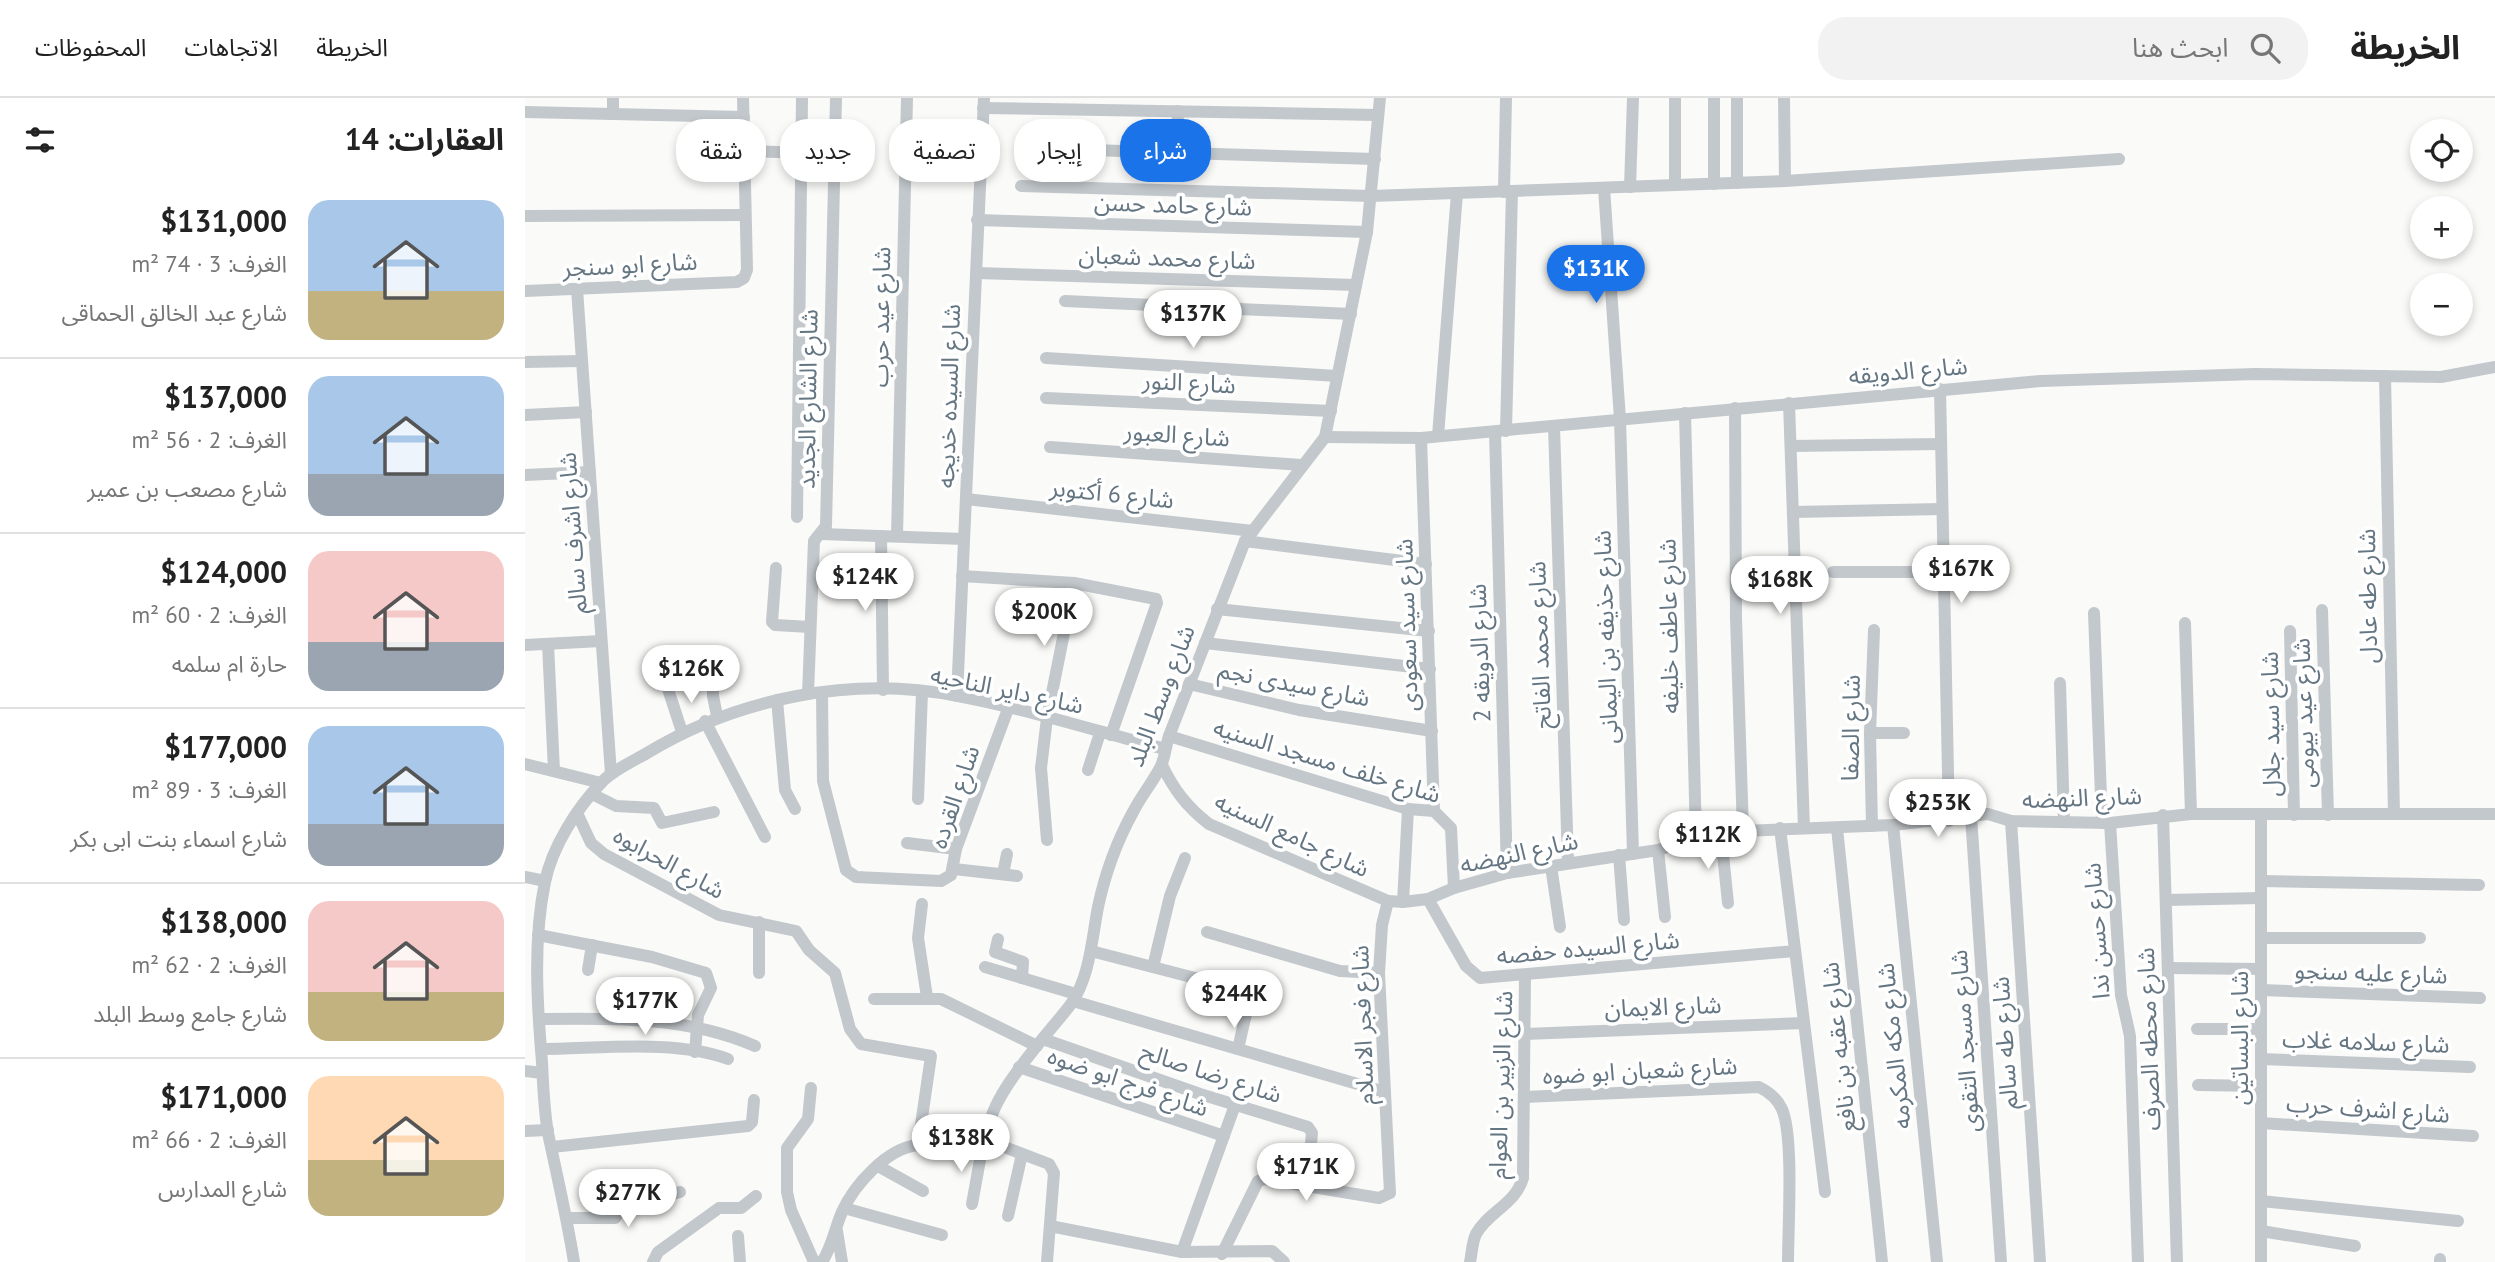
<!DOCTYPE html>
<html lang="ar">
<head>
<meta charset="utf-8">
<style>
	:root { --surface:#fff; --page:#f2f2f2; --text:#222; --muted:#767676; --line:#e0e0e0; --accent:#1a73e8 }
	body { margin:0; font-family:"PT Sans","Noto Sans Arabic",sans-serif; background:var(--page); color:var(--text); direction:rtl; height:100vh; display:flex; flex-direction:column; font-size:26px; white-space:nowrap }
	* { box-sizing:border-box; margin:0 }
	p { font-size:23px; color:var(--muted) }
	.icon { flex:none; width:38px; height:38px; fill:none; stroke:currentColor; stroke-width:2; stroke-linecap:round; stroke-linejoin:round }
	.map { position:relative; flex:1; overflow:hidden; direction:ltr }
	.panel { display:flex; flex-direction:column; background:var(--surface); width:525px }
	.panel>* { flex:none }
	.hud { position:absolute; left:21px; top:21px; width:665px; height:63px; direction:rtl; display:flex; gap:14px }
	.controls { position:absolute; left:1885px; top:21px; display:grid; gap:14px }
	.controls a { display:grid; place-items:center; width:63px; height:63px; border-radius:50%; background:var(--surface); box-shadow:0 4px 10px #0003; font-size:35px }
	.price { position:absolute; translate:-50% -60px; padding:0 16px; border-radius:24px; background:#fff; color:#222; font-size:23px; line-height:46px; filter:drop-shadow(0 2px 4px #0008) }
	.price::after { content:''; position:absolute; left:50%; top:42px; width:21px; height:16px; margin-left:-10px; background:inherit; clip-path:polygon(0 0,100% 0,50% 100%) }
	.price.active { background:var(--accent); color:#fff }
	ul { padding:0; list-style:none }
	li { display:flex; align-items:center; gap:21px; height:175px; padding:0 21px }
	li+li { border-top:2px solid var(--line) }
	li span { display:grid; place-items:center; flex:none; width:196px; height:140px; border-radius:21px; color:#555 }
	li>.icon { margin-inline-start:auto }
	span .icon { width:84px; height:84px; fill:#fffc; stroke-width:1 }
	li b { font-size:30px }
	h2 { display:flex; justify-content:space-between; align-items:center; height:84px; padding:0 21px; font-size:30px }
	.chip { padding:0 24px; border-radius:28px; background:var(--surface); box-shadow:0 4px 10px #0003; font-size:24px; line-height:63px }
	.chip.active { background:var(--accent); color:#fff }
	header { display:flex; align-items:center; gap:42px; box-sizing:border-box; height:98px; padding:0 35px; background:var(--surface); border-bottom:2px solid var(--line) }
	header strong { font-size:33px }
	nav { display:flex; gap:38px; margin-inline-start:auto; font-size:24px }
	.search { width:490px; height:63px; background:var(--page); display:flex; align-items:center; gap:18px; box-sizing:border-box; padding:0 24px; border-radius:28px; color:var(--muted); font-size:26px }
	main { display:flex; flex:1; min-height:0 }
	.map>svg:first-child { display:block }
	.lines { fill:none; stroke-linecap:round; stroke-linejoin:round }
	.street { stroke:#c3c8cc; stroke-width:12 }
	.labels { text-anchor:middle; stroke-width:7; stroke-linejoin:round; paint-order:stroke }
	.street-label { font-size:24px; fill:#657683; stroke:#fff }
</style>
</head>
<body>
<header>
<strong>الخريطة</strong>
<div class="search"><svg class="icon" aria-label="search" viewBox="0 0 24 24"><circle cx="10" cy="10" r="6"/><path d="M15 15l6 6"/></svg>ابحث هنا</div>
<nav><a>الخريطة</a><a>الاتجاهات</a><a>المحفوظات</a></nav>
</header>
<main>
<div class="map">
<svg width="1970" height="1164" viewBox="0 0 1970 1164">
	<rect width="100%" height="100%" fill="#fafaf8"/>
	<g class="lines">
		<g class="street">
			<polyline points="88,0 88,16"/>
			<polyline points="1150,0 1150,87"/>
			<polyline points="1189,0 1189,86"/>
			<polyline points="1212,0 1212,85"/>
			<polyline points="1259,0 1260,83"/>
			<polyline points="458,10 853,17"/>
			<polyline points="0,14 219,19"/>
			<polyline points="502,50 850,61"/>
			<polyline points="219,53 310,56"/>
			<polyline points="652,55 653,13"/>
			<polyline points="496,88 846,98 1260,83 1594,61"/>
			<polyline points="1105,89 1108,0"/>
			<polyline points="1079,90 1095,321 1108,756"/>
			<polyline points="979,94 981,0"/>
			<polyline points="0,118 220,117"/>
			<polyline points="452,122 842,134"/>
			<polyline points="451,175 831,187"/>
			<polyline points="52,191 86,676"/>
			<polyline points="0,193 212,184 219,180 222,172 218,0"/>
			<polyline points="540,203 826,216"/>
			<polyline points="521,260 812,278"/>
			<polyline points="0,264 57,263"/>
			<polyline points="1860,278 1869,716"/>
			<polyline points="1415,291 1424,723"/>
			<polyline points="521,300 806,313"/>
			<polyline points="1264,305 1279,730"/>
			<polyline points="1210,310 1211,520 1218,733"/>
			<polyline points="1160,315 1171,740"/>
			<polyline points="0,317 61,314"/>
			<polyline points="1029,328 1043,764"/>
			<polyline points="981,333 987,93"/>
			<polyline points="970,334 982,775"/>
			<polyline points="913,338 932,95"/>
			<polyline points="800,339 896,340 1516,283 1730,276 1916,279 1970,269"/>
			<polyline points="896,340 909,713"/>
			<polyline points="1266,348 1416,346"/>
			<polyline points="525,349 776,367"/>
			<polyline points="0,377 65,374"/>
			<polyline points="441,401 728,433"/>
			<polyline points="1268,414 1417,411"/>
			<polyline points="272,419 277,0"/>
			<polyline points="296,436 439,441"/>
			<polyline points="356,438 358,592"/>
			<polyline points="372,438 382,0"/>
			<polyline points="720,443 901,466"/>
			<polyline points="251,470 247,524 250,527 285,529"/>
			<polyline points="1308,474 1419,474"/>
			<polyline points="437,478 549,485 631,501 632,505 586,637"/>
			<polyline points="692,511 904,533"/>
			<polyline points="1797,512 1803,717"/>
			<polyline points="1569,515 1577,725"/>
			<polyline points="1660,525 1666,716"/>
			<polyline points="1765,533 1769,717"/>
			<polyline points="680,545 905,571"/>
			<polyline points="23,546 29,673"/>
			<polyline points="0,547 76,543"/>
			<polyline points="187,558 188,598 192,618"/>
			<polyline points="1535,585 1539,724"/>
			<polyline points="664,586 774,612 907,633"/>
			<polyline points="143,591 157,634"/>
			<polyline points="297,595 298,683 321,772 331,779 416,783 426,777 431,751 483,611"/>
			<polyline points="283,596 289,443 301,428 311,0"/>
			<polyline points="432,598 459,0"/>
			<polyline points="252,602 260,692 270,711"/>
			<polyline points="180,623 240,739"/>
			<polyline points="1345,635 1379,635"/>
			<polyline points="644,638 883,711 909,713 926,730 929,790"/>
			<polyline points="0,666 76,685"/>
			<path d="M637,667C649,692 662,709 684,726L863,803L878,804L903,801L929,790L982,775L1133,752L1171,740L1218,733L1368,727L1463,716L1486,723L1585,725L1666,716H1970"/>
			<polyline points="563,672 575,635"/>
			<polyline points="67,696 91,708 129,710 137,725 189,714"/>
			<polyline points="393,701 397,594"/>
			<polyline points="52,715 66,745 79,756 194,817 271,833 284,852 310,875 325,931 336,946 406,958 393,1047"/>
			<polyline points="1638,717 1652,1164"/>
			<polyline points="1736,717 1736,1164"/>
			<polyline points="1446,718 1476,1164"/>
			<polyline points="1486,723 1515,1164"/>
			<polyline points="1585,725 1596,897 1605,938 1613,1164"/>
			<polyline points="1368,727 1412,1164"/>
			<polyline points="1347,728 1345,635 1349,532"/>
			<polyline points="1255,730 1300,1094"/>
			<polyline points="1312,730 1357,1164"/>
			<polyline points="1196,737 1203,805"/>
			<polyline points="522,742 516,670 522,620 549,485"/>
			<polyline points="382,745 431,751"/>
			<polyline points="1133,752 1140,819"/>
			<polyline points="1094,757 1099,822"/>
			<polyline points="1026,768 1035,829"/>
			<polyline points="429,771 492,778"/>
			<polyline points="478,776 482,756"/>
			<polyline points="0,779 20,783"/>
			<polyline points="1736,783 1954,787"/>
			<polyline points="903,801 941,868 955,880 1270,853"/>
			<polyline points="1641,802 1736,800"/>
			<polyline points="878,804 883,711"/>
			<polyline points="397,806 393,840 402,899"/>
			<polyline points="682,834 815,873 854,875"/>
			<polyline points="13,837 127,859 181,875 186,890 173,917 170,954"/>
			<polyline points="1736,840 1895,840"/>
			<polyline points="473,841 470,854 498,864 497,880"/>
			<polyline points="566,853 720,893 724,903 713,951"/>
			<polyline points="460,869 551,896"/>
			<polyline points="628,869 645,798 660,760"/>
			<polyline points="1643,870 1736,871"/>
			<polyline points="63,872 67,847"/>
			<polyline points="234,875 234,824"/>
			<polyline points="1736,892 1955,900"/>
			<polyline points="349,901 416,901 512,948"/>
			<polyline points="548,903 860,994"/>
			<path d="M14,921C87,920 162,918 230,948"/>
			<polyline points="1672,931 1736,931"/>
			<polyline points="1000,936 1279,925"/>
			<polyline points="518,941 675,996 783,1029 787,1035 782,1088"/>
			<path d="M16,951C72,951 150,941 203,961"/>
			<polyline points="1736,961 1945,969"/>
			<polyline points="494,969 699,1038"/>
			<polyline points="0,973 17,975"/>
			<polyline points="1673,987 1736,988"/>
			<polyline points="286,990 283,1021 262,1050 262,1094 266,1112 289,1164"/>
			<path d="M999,999L1234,989C1244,994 1252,1000 1257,1011C1269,1039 1263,1129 1263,1164"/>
			<polyline points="1736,1025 1948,1038"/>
			<polyline points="0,1033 23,1032"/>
			<polyline points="27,1049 223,1028 227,1024 229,1002"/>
			<polyline points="353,1068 398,1093"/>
			<polyline points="1736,1103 1933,1123"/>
			<polyline points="447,1106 457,1051"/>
			<polyline points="319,1110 417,1137"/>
			<polyline points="483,1118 497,1056"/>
			<polyline points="42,1120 90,1120 97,1110 155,1094"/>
			<polyline points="525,1128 657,1154 747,1153 759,1164"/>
			<polyline points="312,1133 317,1164"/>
			<polyline points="1736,1133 1830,1148"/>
			<polyline points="213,1138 215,1164"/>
			<polyline points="657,1154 710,1007"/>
			<polyline points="697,1156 733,1083 740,1081 854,1100 865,1095 854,875 857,827 863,803"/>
			<path d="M49,1164C42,1120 32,1078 23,1035C19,1012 18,987 17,964C12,905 8,842 20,784C27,749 52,710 76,685C88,672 107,664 122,655C213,600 327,577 433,598C502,611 571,633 640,651"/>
			<polyline points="128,1164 133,1154 194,1110 216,1110 231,1098"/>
			<path d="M297,1164C307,1149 310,1130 317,1114C329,1087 362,1050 393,1047C418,1045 444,1056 468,1046"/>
			<path d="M522,1164L529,1075L524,1066L466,1044C449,1012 527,932 546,906C565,879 567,840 573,809C580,776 592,743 608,714C616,698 628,684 636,668C640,659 641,647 644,638L720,443L800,339L842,134L855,0"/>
			<path d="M945,1164C947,1155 947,1144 951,1136C964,1113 990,1107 998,1080L1000,877"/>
			<polyline points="1915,1164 1915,1161"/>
		</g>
	</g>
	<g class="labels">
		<g class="street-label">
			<text transform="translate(648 107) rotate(2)" y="8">شارع حامد حسن</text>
			<text transform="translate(642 160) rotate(2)" y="8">شارع محمد شعبان</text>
			<text transform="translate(105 167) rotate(-3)" y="8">شارع ابو سنجر</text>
			<text transform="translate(356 219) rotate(-89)" y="8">شارع عيد حرب</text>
			<text transform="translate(1383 273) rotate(-5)" y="8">شارع الدويقه</text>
			<text transform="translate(664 285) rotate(3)" y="8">شارع النور</text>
			<text transform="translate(424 298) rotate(-88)" y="8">شارع السيده خديجه</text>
			<text transform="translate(283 301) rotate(-89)" y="8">شارع الشارع الجديد</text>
			<text transform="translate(652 337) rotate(4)" y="8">شارع العبور</text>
			<text transform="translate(587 396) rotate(6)" y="8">شارع 6 أكتوبر</text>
			<text transform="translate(48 435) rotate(-94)" y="8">شارع اشرف سالم</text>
			<text transform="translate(1843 498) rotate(-91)" y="8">شارع طه عادل</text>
			<text transform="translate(882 527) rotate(-92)" y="8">شارع سيد سعودى</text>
			<text transform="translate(1144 528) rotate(-91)" y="8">شارع عاطف خليفه</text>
			<text transform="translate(1081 539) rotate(-92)" y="8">شارع حذيفه بن اليمانى</text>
			<text transform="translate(1015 547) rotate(-92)" y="8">شارع محمد الفاتح</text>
			<text transform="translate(955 555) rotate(-92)" y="8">شارع الدويقه 2</text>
			<text transform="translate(769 586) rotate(11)" y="8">شارع سيدى نجم</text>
			<text transform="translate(482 592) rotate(12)" y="8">شارع داير الناحيه</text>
			<text transform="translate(636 598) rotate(-69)" y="8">شارع وسط البلد</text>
			<text transform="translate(1779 615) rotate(-92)" y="8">شارع عيد بيومى</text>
			<text transform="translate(1746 626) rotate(-91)" y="8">شارع سيد جلال</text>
			<text transform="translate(1326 630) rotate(-89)" y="8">شارع الصفا</text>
			<text transform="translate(802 663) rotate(17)" y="8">شارع خلف مسجد السنيه</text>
			<text transform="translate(430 699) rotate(-71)" y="8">شارع القرده</text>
			<text transform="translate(1557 700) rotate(-2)" y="8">شارع النهضه</text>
			<text transform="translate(767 737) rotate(25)" y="8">شارع جامع السنيه</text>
			<text transform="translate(994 755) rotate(-12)" y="8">شارع النهضه</text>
			<text transform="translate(144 765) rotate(29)" y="8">شارع الحرابوه</text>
			<text transform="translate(1572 833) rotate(-94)" y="8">شارع حسن ندا</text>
			<text transform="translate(1063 850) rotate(-5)" y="8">شارع السيده حفصه</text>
			<text transform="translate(1846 875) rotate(2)" y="8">شارع عليه سنجو</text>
			<text transform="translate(1138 909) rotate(-2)" y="8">شارع الايمان</text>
			<text transform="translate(838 927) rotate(-92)" y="8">شارع فجر الاسلام</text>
			<text transform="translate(1715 940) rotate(-90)" y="8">شارع البساتين</text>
			<text transform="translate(1624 941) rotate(-92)" y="8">شارع محطه الصرف</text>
			<text transform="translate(1440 943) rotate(-94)" y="8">شارع مسجد التقوى</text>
			<text transform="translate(1841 944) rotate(2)" y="8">شارع سلامه غلاب</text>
			<text transform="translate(1480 945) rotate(-94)" y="8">شارع طه سالم</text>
			<text transform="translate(1369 948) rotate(-96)" y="8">شارع مكه المكرمه</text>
			<text transform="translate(1314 949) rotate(-96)" y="8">شارع عقبه بن نافع</text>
			<text transform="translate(1115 973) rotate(-3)" y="8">شارع شعبان ابو ضوه</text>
			<text transform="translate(686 975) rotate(18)" y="8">شارع رضا صالح</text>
			<text transform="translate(603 984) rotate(19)" y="8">شارع فرج ابو ضوه</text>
			<text transform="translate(976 987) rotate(-88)" y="8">شارع الزبير بن العوام</text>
			<text transform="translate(1843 1011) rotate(4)" y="8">شارع اشرف حرب</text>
		</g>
	</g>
</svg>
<div class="controls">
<a><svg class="icon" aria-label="locate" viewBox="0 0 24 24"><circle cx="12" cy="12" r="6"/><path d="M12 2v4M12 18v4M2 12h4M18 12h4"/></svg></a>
<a>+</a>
<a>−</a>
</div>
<b class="price active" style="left:1071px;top:207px">$131K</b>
<b class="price" style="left:668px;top:252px">$137K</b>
<b class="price" style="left:1436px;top:507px">$167K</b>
<b class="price" style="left:340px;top:515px">$124K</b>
<b class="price" style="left:1255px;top:518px">$168K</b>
<b class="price" style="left:519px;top:550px">$200K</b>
<b class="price" style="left:166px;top:607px">$126K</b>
<b class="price" style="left:1413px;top:741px">$253K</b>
<b class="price" style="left:1183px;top:773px">$112K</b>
<b class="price" style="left:709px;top:932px">$244K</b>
<b class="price" style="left:120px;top:939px">$177K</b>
<b class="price" style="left:436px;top:1076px">$138K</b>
<b class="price" style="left:781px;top:1105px">$171K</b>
<b class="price" style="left:103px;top:1131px">$277K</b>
<div class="hud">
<a class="chip active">شراء</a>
<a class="chip">إيجار</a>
<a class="chip">تصفية</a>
<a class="chip">جديد</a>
<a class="chip">شقة</a>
</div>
</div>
<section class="panel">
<h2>العقارات: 14<svg class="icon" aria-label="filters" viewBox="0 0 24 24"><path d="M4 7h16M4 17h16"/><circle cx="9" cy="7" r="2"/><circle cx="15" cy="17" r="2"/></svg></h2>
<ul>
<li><span style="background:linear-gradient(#a9c7e8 65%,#c2b280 0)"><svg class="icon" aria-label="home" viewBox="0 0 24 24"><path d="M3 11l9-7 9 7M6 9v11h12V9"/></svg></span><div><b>$131,000</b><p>الغرف: 3 · 74 m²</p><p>شارع عبد الخالق الحماقى</p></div></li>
<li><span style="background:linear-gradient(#a9c7e8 70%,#9aa5b1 0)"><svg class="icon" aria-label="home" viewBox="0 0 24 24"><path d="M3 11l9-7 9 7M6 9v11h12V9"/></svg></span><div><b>$137,000</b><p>الغرف: 2 · 56 m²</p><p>شارع مصعب بن عمير</p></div></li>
<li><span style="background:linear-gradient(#f6c9c9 65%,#9aa5b1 0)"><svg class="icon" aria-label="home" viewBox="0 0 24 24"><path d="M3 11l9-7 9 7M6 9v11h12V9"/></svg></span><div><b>$124,000</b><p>الغرف: 2 · 60 m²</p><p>حارة ام سلمه</p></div></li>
<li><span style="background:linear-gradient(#a9c7e8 70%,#9aa5b1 0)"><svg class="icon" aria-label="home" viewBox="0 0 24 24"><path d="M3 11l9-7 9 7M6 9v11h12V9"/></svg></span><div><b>$177,000</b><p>الغرف: 3 · 89 m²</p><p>شارع اسماء بنت ابى بكر</p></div></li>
<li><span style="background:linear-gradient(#f6c9c9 65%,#c2b280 0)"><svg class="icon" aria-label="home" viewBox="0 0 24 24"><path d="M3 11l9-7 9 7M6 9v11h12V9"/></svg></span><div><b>$138,000</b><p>الغرف: 2 · 62 m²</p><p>شارع جامع وسط البلد</p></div></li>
<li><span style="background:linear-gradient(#ffd9b3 60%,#c2b280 0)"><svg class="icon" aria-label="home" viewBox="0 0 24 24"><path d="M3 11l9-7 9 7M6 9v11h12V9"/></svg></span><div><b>$171,000</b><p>الغرف: 2 · 66 m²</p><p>شارع المدارس</p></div></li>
</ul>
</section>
</main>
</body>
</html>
